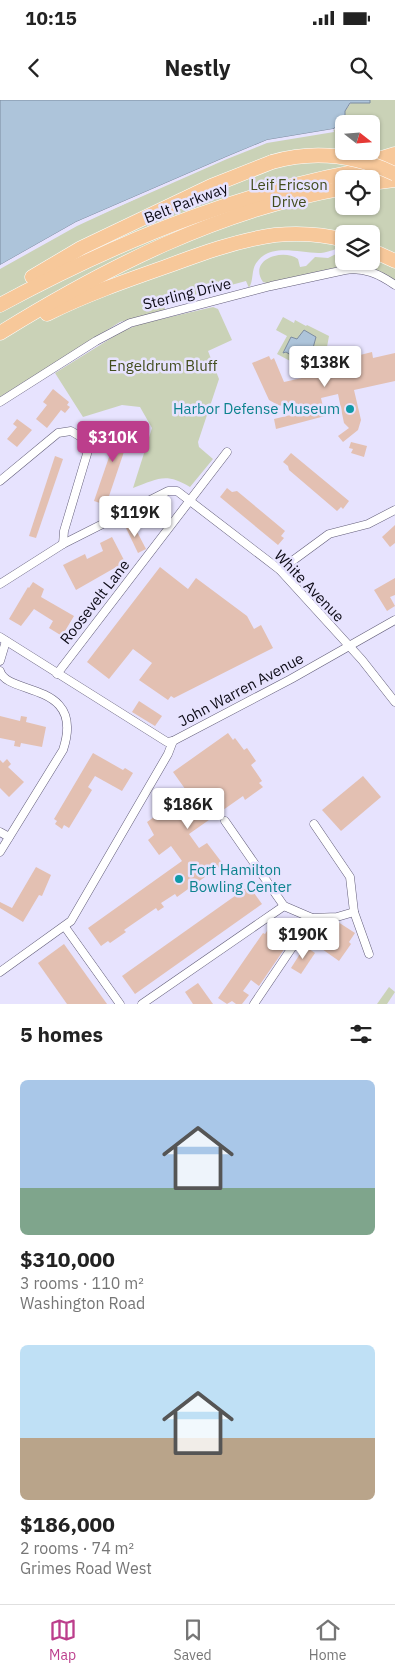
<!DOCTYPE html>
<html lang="en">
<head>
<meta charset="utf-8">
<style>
	:root { --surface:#fff; --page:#f6f6f6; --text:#222; --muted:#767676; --line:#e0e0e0; --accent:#bc3e8c }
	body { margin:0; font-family:"IBM Plex Sans",sans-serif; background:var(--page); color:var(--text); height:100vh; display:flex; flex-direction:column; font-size:19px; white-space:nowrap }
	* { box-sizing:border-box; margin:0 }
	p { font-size:16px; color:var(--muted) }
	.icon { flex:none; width:28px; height:28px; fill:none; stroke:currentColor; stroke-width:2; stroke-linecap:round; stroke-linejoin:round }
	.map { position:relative; height:904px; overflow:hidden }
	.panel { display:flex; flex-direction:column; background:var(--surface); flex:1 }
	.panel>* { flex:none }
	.needle { width:32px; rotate:107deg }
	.tools { position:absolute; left:335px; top:15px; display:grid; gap:10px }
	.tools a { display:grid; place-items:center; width:45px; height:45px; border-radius:8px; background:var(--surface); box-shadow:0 1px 4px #0004; font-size:25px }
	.price { position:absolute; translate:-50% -42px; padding:0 11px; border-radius:5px; background:#fff; color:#222; font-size:16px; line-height:32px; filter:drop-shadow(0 1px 2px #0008) }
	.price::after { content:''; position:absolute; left:50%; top:30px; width:15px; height:11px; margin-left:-8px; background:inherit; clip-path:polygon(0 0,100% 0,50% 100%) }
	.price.current { background:var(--accent); color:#fff }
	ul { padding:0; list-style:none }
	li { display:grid; align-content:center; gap:10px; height:265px; padding:0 20px }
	li span { display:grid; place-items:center; height:155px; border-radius:8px; color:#555 }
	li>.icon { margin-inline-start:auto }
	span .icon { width:90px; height:90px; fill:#fffc; stroke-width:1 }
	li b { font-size:21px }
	h2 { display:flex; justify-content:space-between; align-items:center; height:60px; padding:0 20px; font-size:21px }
	.status { display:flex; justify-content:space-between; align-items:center; height:35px; padding:0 25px; background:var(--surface); direction:ltr }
	.status svg { height:14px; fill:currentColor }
	header { display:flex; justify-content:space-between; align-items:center; height:65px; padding:0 20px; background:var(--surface); font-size:22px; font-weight:700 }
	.tab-bar { display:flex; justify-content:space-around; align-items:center; height:70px; border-top:1px solid var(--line); background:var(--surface); font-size:14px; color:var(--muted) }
	.tab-bar a { display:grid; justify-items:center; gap:2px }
	.tab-bar .current { color:var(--accent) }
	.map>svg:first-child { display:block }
	.green { fill:#cad2b7; fill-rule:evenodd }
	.water { fill:#adc4da; stroke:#7d8c9f }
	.pier { fill:#e7e3fe }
	.building { fill:#e3c0b2 }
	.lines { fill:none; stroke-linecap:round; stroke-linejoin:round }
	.street-casing { stroke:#625d79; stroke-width:9 }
	.highway-casing { stroke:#fff; stroke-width:15 }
	.street { stroke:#fff; stroke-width:8 }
	.highway { stroke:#f7c89a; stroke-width:14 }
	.highway-bridge-casing { stroke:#fff; stroke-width:15; stroke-linecap:butt }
	.highway-bridge { stroke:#f7c89a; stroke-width:14 }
	.culture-dot { fill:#0f9aa8; stroke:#e7e3fe; stroke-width:2 }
	.labels { text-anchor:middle; stroke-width:5; stroke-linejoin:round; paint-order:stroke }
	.park-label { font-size:15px; fill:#424d1e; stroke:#e7e3fe }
	.street-label { font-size:15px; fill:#0d0b16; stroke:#e7e3fe }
	.culture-label { font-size:15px; fill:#0d838f; stroke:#e7e3fe; text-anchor:end }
</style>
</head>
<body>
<div class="status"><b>10:15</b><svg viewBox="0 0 49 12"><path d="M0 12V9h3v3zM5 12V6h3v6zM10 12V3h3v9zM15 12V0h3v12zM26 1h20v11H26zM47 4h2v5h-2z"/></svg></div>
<header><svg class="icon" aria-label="back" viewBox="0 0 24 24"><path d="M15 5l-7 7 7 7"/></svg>Nestly<svg class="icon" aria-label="search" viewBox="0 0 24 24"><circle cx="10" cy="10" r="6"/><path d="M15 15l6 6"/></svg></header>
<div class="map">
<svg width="395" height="904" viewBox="0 0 395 904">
	<rect width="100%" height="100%" fill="#e7e3fe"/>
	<g class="green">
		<path d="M370,0H395V180L364,165L350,164L270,184L263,182C248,160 282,148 298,159L300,167L306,166L315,157L328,158L344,150V161H371V134H344V148C335,148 330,152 321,153C301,154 271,142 257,162C251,169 254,180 249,188L246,181L164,203L165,210L120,222L0,297V169L77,126L226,57L267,42L334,30L345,20V11L351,3H369ZM344,24H371V51H344ZM344,79H371V106H344Z"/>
		<path d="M213,207L218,209L232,240L208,251L219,279L198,342L199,347L213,359L190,387C165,372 158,379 133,388L152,328L140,307L122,305L83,317L55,273L121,232L140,224Z"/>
		<polygon points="283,217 294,223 295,220 306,226 307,225 329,236 327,247 311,272 277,254 287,236 276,230"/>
		<polygon points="389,887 395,892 387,904 377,904"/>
	</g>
	<g class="water">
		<polygon points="0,0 370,0 370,3 350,3 345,11 345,20 333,29 267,40 226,57 76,122 0,165"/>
		<polygon points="304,230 316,237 313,248 318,251 310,267 286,252 283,253 291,237 297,239"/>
	</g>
	<polygon class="pier" points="333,29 334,32 267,43 227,59 77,125 0,167 0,165 76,122 226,57 267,40"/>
	<g class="building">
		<polygon points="372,252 373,258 395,253 395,281 354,290 361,320 358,330 343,342 338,336 349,328 344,323 338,294 321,298 325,316 276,329 274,319 307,311 278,305 269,300 252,263 269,256 271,260 274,258 284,282 324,273 323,269 353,263 352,257"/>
		<polygon points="53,289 69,302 67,305 70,307 65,313 61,310 47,328 36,319 47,305 43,302"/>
		<polygon points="17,319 32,330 17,347 7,339 17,327 13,324"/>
		<polygon points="121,322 133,325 106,405 94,401"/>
		<polygon points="351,342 367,346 364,357 351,353 353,349 349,348"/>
		<polygon points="291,353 349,401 343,409 341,407 337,411 289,370 288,366 283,362"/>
		<polygon points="55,356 63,359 36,438 29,436"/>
		<polygon points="227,388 232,392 237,391 285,431 281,436 284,438 278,445 220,397"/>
		<polygon points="132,422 146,449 138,453 125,426"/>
		<polygon points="395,425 395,443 390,447 382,437"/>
		<polygon points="112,437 125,462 76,490 63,465 85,454 87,459 103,451 100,443"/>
		<polygon points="160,467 188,489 196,478 247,516 254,529 261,525 273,548 174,598 171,596 168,600 139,580 152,563 133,549 109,579 87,562"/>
		<polygon points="395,478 395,495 390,497 395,506 387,511 374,490"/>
		<polygon points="33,482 44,489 41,497 74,516 62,536 49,528 53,521 34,509 21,526 9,519 28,487 29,488"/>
		<polygon points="139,601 162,616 155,626 132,612"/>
		<polygon points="0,616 20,621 21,616 27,617 26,622 46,627 42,647 21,643 20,647 14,646 15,641 0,638"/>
		<polygon points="228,633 233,640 235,638 244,650 247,648 256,661 251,665 262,681 259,683 263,687 245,700 243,696 189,734 199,748 207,743 223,764 177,797 175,794 161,803 164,807 158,811 156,808 124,830 126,832 110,843 108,841 101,846 88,828 182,761 171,746 159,755 148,740 154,735 147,722 188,693 173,672"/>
		<polygon points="93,653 123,670 125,668 133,673 122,691 95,676 88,687 92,690 69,728 64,725 62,729 55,724 57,721 54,719"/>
		<polygon points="7,659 11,664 8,667 24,682 9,697 0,688 0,660 3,663"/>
		<polygon points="363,676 381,697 341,731 322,710"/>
		<polygon points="36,767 51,775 42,796 39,795 23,822 0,808 0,802 12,808"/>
		<polygon points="249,786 262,804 135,894 122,876"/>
		<polygon points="338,822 355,833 349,842 351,844 339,861 322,849 326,843 324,842"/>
		<polygon points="271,825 282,833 276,842 285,848 259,886 251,880 243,891 249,895 242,904 236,904 232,901 227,904 218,898 263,833 265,834"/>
		<polygon points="64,844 107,904 67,904 38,863"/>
		<polygon points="305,846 315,853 301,874 291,868"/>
		<polygon points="198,883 213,904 193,904 185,892"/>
	</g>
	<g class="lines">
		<defs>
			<g id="street">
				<path d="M0,302L96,241L130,223L271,186L345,170C364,167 379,174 395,185"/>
				<polyline points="0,381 58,333 71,331 81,337 87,347 87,354 64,431 63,444"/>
				<polyline points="280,470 329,434 368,424 395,410"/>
				<polyline points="0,484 63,444 168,391 177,391 280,470 362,560 395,602"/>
				<polyline points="0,537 167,642 173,641"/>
				<polyline points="0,561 6,541"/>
				<path d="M0,571C7,596 86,581 63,650L0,752"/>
				<polyline points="57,574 227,352"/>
				<polyline points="225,721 284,806 312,818 337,817 354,812"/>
				<polyline points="314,724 350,777 354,812 369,854"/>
				<polyline points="0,732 9,737"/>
				<polyline points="65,827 120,904"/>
				<polyline points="0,872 71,821 168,654 173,641 291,579 395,520"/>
				<polyline points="142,904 284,806"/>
				<polyline points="254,904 312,818"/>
			</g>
			<g id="highway">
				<polyline points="372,61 395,54"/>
				<polyline points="371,83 395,80"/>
				<polyline points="371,150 395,161"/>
				<polyline points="32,177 81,148 211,86 272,62"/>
				<path d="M0,205C124,138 255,85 395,65"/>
				<path d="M47,214C85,195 125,181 165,167C200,154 238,140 275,135C298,133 322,134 344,140"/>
				<path d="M0,233C107,167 219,110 344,88"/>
			</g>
		</defs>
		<use href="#street" class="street-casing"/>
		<use href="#highway" class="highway-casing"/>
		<use href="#street" class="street"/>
		<use href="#highway" class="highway"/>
		<defs>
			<path id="highway-bridge" d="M272,62C314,50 356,55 395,74"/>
		</defs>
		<use href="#highway-bridge" class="highway-bridge-casing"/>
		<use href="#highway-bridge" class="highway-bridge"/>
	</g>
	<g class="culture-dot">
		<circle cx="350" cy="309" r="5"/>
		<circle cx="179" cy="779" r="5"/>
	</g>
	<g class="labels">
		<g class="park-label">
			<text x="289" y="90">Leif Ericson<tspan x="289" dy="17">Drive</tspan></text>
			<text x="163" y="271">Engeldrum Bluff</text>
		</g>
		<g class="street-label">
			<text transform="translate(186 103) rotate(-21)" y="5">Belt Parkway</text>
			<text transform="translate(187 194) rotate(-14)" y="5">Sterling Drive</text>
			<text transform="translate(309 486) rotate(46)" y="5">White Avenue</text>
			<text transform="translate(95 502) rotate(-52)" y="5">Roosevelt Lane</text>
			<text transform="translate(241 590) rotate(-28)" y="5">John Warren Avenue</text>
		</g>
		<g class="culture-label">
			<text x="340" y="314">Harbor Defense Museum</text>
			<text x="189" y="775" text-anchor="start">Fort Hamilton<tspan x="189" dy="17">Bowling Center</tspan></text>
		</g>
	</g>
</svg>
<div class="tools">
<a><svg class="needle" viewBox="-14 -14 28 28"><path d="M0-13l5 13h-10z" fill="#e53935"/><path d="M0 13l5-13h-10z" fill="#767676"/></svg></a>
<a><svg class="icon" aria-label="locate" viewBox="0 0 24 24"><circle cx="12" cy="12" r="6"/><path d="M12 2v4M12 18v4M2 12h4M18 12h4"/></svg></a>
<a><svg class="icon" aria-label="layers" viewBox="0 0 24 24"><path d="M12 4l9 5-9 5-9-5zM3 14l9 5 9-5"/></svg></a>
</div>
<b class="price" style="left:325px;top:288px">$138K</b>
<b class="price current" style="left:113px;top:363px">$310K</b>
<b class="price" style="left:135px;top:438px">$119K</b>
<b class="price" style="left:188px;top:730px">$186K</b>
<b class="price" style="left:303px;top:860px">$190K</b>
</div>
<section class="panel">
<h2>5 homes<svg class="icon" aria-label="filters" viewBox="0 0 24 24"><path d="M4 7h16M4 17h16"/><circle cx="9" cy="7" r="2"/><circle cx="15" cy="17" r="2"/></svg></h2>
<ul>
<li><span style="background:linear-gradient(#a9c7e8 70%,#7fa58c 0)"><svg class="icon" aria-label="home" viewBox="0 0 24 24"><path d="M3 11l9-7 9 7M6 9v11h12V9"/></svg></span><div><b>$310,000</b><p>3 rooms · 110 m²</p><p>Washington Road</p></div></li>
<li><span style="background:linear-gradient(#bfe0f5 60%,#b9a48a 0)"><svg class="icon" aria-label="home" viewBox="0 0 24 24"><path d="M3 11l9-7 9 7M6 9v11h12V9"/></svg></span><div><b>$186,000</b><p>2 rooms · 74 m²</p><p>Grimes Road West</p></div></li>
</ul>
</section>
<nav class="tab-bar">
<a class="current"><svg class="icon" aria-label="map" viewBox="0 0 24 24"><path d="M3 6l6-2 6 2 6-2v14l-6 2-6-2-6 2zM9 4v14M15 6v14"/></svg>Map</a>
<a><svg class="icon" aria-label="saved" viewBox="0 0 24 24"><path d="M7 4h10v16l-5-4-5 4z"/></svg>Saved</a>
<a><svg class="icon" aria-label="home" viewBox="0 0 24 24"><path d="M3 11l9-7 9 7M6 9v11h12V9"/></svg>Home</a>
</nav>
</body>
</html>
